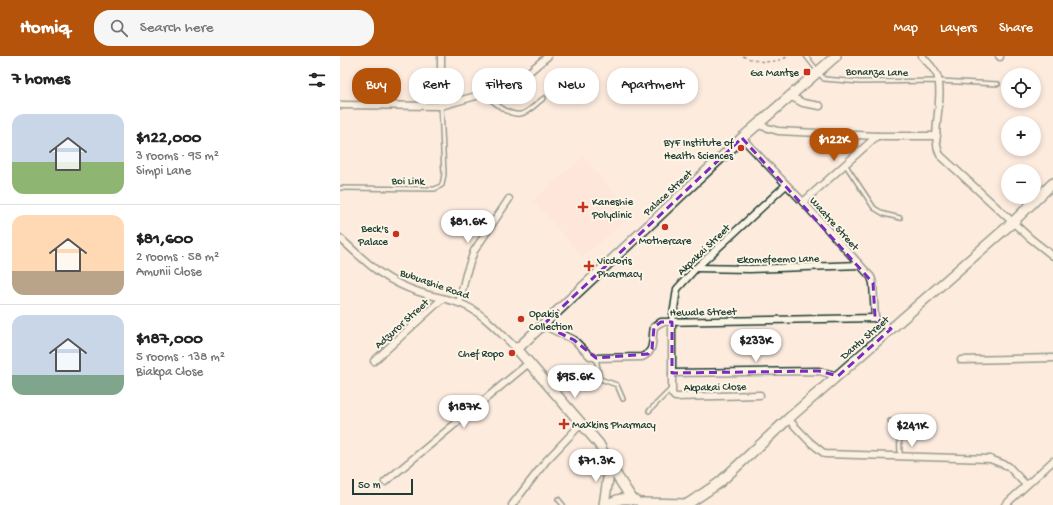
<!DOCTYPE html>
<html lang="en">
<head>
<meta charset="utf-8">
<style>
	:root { --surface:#fff; --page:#f6f6f6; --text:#222; --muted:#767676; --line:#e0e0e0; --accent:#b45309 }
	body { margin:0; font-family:"Gochi Hand",sans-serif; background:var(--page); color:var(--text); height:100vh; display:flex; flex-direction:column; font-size:15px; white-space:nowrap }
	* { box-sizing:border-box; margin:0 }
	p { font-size:13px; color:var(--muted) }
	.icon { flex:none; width:22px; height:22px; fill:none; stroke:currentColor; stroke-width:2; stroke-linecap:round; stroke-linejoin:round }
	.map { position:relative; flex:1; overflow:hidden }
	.side { display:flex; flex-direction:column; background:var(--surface); width:340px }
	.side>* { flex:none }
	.banner { position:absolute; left:12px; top:12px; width:380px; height:36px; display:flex; gap:8px }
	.fabs { position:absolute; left:661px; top:12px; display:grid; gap:8px }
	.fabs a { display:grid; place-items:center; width:40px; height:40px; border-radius:50%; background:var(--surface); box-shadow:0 2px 6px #0003; font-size:20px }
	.scale { position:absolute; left:12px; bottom:10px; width:61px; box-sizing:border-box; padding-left:4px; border:2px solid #1f3d34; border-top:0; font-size:11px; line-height:14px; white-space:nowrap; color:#1f3d34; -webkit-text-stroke:3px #fcf5e5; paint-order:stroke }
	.price { position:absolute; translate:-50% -34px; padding:0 9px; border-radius:14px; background:#fff; color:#222; font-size:13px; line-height:26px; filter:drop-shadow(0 1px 2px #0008) }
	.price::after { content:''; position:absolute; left:50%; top:24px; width:12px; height:9px; margin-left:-6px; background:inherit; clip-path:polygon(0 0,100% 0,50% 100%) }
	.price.selected { background:var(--accent); color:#fff }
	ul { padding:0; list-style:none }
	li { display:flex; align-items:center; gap:12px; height:100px; padding:0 12px }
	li+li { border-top:1px solid var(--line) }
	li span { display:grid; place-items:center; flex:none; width:112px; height:80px; border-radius:12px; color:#555 }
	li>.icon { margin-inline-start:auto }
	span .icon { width:48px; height:48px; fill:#fffc; stroke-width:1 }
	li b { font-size:17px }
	h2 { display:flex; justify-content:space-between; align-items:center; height:48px; padding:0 12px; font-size:17px }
	.tag { padding:0 14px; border-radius:16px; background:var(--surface); box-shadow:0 2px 6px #0003; font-size:14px; line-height:36px }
	.tag.selected { background:var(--accent); color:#fff }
	header { display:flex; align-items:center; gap:24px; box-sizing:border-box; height:56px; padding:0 20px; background:var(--accent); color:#fff }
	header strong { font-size:19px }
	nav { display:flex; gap:22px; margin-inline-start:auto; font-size:14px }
	.search { width:280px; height:36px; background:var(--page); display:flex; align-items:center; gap:10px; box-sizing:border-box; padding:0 14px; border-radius:16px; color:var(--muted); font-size:15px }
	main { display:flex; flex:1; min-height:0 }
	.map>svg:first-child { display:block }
	.built { fill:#fedfd5 }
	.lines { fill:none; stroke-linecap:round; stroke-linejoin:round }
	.lane-casing { stroke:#1f3d34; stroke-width:6 }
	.street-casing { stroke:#1f3d34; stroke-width:9 }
	.secondary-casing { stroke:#1f3d34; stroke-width:12 }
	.path { stroke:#1f3d34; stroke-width:1.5; stroke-dasharray:3 3; stroke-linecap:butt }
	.lane { stroke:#fcf5e5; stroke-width:3 }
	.street { stroke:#fcf5e5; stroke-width:6 }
	.secondary { stroke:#fcf5e5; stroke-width:9 }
	.marked { fill:none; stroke:#7b2cbf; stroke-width:3; stroke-dasharray:8 5; stroke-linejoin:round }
	.poi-dot { fill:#c8321e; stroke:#fcf5e5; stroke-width:1.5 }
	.labels { text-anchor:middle; stroke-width:4; stroke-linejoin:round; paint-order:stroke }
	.street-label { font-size:11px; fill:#1f3d34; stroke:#fcf5e5 }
	.poi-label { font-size:11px; fill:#1f3d34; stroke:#fcf5e5; text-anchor:end }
</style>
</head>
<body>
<header>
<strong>Homiq</strong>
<div class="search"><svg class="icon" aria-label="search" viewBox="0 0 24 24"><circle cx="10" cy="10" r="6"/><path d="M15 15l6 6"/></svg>Search here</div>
<nav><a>Map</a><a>Layers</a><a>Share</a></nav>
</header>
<main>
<section class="side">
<h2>7 homes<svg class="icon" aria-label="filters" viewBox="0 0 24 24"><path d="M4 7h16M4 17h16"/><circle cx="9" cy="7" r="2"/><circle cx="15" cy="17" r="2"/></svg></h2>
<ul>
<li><span style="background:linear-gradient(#c9d6e8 60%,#8fb573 0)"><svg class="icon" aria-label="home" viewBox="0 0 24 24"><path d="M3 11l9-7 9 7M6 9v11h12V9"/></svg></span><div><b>$122,000</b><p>3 rooms · 95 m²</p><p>Simpi Lane</p></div></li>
<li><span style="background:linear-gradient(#ffd9b3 70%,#b9a48a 0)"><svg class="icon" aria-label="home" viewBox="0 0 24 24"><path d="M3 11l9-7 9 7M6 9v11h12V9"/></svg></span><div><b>$81,600</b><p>2 rooms · 58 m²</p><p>Amunii Close</p></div></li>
<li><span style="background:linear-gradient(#c9d6e8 75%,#7fa58c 0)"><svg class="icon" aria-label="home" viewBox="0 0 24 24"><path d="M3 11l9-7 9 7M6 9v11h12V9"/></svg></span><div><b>$187,000</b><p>5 rooms · 138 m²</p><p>Biakpa Close</p></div></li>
</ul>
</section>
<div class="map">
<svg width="713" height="449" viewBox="0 0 713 449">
	<rect width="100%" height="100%" fill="#fdebde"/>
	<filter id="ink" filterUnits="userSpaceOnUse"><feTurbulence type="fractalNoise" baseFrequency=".025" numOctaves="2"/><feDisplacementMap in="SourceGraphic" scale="8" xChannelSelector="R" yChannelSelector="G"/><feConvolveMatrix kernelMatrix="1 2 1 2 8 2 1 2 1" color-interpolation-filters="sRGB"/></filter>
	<g filter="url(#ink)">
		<polygon class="built" points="243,101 293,158 242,201 193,144"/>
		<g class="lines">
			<defs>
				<g id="lane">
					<polyline points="466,0 484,23 520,26 599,25 658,28"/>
					<path d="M143,38C153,45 171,63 184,57C191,54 198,46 204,42"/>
					<polyline points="505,108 534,152 544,158 560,162"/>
					<polyline points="0,132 95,133 102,129 104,118 101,51"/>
					<polyline points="256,302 260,323 277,329 283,343"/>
					<polyline points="309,355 332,332"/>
					<polyline points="550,365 559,367 560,400"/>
					<polyline points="218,443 223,449"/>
				</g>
				<g id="street">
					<polyline points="101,0 101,50"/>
					<path d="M582,0C587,6 596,14 598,22C604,44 590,79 600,99L690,182L713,200"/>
					<polyline points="659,0 660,1"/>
					<polyline points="450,40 463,47 480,50"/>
					<polyline points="0,49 101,50 143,38 175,24 189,16 208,0"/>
					<polyline points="418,69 438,75 537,80 597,80"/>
					<polyline points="402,82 463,146 531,221 533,227 535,262 551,273"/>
					<polyline points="463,146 537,80"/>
					<path d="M0,182C26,206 44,225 79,236C94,241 112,243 126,250C144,258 163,280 177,293"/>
					<polyline points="356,212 410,213 520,209"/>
					<polyline points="119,247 126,218 134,195 169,143"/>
					<path d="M203,269L234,284L250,300L256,302L302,301C316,295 311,284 314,271L321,266L535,262"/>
					<polyline points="621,304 713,302"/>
					<polyline points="34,305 102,243"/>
					<polyline points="332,317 479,315 498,320"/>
					<polyline points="420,339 335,341 332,338 332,266 337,233 356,212 446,129"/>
					<polyline points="448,363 470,386 485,398 650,403 668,410 686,429"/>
					<polyline points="45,426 190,306"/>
					<polyline points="172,449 206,405 242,367"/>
					<polyline points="665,449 713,405"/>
				</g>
				<g id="secondary">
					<polyline points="292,443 270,409 259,388 177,293 402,82 496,0"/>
					<polyline points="301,447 346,448"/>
					<polyline points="264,449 270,409"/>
					<path d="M268,449C276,443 285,441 295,444"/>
					<polyline points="346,449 379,427 448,363 673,166 713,127"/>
				</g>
			</defs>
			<use href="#lane" class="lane-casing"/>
			<use href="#street" class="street-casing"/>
			<use href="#secondary" class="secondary-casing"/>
			<path class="path" d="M403,0C417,7 435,8 449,0"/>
			<use href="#lane" class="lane"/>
			<use href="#street" class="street"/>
			<use href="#secondary" class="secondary"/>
		</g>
	</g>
	<path d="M0 0H713V449H0ZM402,82L533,227L535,261L551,273L498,320L479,315L332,317V266H321L314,271L312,293L308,298L256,302L234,284L203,269Z" fill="#fdebde" fill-opacity=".55" fill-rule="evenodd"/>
	<path class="marked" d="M402,82L533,227L535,261L551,273L498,320L479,315L332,317V266H321L314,271L312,293L308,298L256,302L234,284L203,269Z"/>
	<g class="poi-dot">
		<rect x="463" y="12" width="8" height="8" rx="2"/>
		<circle cx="401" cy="92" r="4"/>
		<path d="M241 145h4v4h4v4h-4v4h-4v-4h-4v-4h4z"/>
		<circle cx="325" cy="171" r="4"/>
		<circle cx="56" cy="178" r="4"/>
		<path d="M247 204h4v4h4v4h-4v4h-4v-4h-4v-4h4z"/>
		<circle cx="181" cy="263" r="4"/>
		<circle cx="172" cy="297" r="4"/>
		<path d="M222 362h4v4h4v4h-4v4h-4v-4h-4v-4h4z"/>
	</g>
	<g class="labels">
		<g class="street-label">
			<text transform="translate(537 15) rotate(1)" y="4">Bonanza Lane</text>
			<text transform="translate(68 124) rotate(1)" y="4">Boi Link</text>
			<text transform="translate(327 136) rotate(-43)" y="4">Palace Street</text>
			<text transform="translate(495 167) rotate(48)" y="4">Waatre Street</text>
			<text transform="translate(363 193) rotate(-44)" y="4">Akpakai Street</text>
			<text transform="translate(438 202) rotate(-1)" y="4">Ekomefeemo Lane</text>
			<text transform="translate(95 227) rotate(19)" y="4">Bubuashie Road</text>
			<text transform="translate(363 255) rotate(-1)" y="4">Hewale Street</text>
			<text transform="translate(61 267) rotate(-42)" y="4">Adzuror Street</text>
			<text transform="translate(524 281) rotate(-41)" y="4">Dantu Street</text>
			<text transform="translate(375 330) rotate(-1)" y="4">Akpakai Close</text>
		</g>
		<g class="poi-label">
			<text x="459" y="20">Ga Mantse</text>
			<text x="393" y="90">BYF Institute of<tspan x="393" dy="13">Health Sciences</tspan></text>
			<text x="252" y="149" text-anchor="start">Kaneshie<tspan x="252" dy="13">Polyclinic</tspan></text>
			<text x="48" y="176">Beck's<tspan x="48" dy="13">Palace</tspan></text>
			<text x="325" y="188" text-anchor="middle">Mothercare</text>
			<text x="257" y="208" text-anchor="start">Vicdoris<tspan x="257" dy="13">Pharmacy</tspan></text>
			<text x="189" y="261" text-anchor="start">Opakis<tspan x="189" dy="13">Collection</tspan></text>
			<text x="164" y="301">Chef Ropo</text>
			<text x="232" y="372" text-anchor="start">Maxkins Pharmacy</text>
		</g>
	</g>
</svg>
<div class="fabs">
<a><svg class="icon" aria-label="locate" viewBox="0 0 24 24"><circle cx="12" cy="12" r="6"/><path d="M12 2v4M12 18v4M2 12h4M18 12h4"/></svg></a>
<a>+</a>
<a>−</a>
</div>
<div class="scale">50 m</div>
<b class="price selected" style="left:494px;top:106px">$122K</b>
<b class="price" style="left:128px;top:188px">$81.6K</b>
<b class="price" style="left:416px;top:307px">$233K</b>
<b class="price" style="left:235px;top:343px">$95.6K</b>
<b class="price" style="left:124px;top:373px">$187K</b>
<b class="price" style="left:572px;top:392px">$241K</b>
<b class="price" style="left:256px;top:427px">$71.3K</b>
<div class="banner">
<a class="tag selected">Buy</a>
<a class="tag">Rent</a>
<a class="tag">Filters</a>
<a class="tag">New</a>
<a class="tag">Apartment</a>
</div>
</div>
</main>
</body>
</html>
